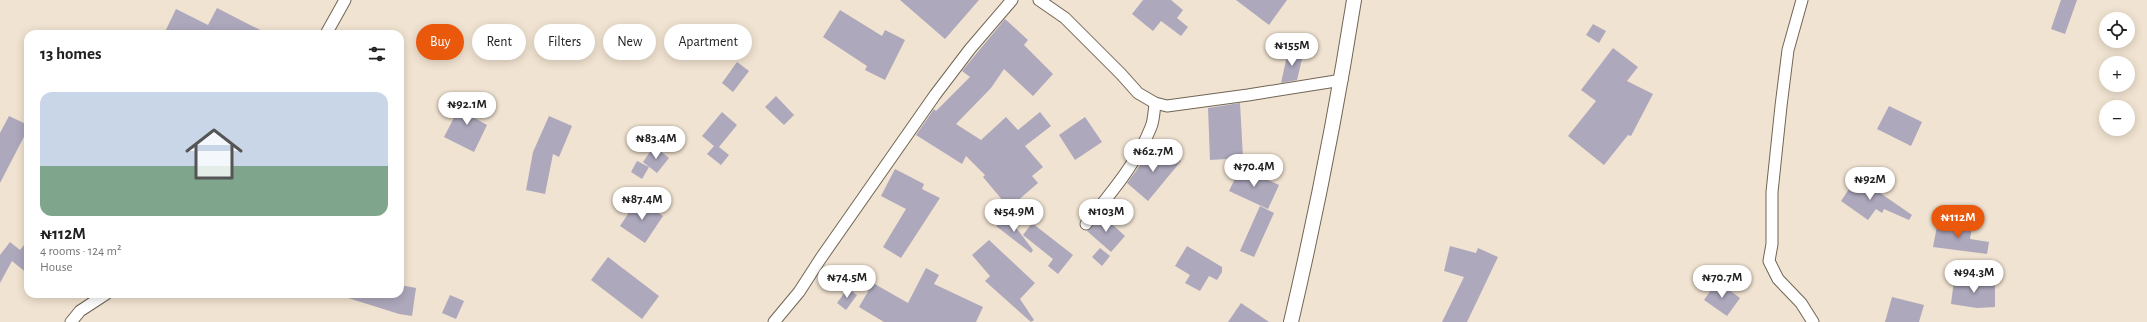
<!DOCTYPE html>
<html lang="en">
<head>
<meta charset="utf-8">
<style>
	:root { --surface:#fff; --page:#f6f6f6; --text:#222; --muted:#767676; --line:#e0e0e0; --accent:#ea580c }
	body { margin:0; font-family:"Alegreya Sans",sans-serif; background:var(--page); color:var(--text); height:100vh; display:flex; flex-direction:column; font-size:15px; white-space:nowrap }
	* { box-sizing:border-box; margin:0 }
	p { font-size:13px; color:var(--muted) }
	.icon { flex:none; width:22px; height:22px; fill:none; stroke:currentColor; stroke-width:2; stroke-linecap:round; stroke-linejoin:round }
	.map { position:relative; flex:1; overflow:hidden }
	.side { position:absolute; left:24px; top:30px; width:380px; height:268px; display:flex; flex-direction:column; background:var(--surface); border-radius:12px; box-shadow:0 2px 10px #0003 }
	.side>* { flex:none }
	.top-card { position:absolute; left:416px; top:24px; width:380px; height:36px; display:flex; gap:8px }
	.buttons { position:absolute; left:2099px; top:12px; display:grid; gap:8px }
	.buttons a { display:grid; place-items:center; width:36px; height:36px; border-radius:50%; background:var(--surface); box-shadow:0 2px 10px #0003; font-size:20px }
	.price { position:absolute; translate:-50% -34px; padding:0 9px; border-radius:14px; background:#fff; color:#222; font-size:13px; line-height:26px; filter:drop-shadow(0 1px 2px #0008) }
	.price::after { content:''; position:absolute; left:50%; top:24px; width:12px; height:9px; margin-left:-6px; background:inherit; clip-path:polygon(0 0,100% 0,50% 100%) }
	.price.current { background:var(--accent); color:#fff }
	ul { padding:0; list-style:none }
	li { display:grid; align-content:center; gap:8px; height:212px; padding:0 16px }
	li+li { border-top:1px solid var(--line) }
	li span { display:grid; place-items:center; height:124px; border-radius:12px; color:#555 }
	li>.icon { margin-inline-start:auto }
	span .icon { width:72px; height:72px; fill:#fffc; stroke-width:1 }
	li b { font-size:17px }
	h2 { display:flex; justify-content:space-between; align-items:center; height:48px; padding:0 16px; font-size:17px }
	.pill { padding:0 14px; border-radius:18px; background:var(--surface); box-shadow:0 2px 10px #0003; font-size:14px; line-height:36px }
	.pill.current { background:var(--accent); color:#fff }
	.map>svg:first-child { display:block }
	.building { fill:#ada8bc }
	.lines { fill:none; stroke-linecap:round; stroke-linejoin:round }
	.minor-casing { stroke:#716555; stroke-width:13 }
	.tertiary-casing { stroke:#716555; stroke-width:16 }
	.minor { stroke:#fff; stroke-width:11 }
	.tertiary { stroke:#fff; stroke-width:14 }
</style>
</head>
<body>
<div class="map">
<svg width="2147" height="322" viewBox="0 0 2147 322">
	<rect width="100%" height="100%" fill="#f1e3d1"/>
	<g class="building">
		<polygon points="900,0 979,0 945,39"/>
		<polygon points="1143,0 1171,0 1183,10 1177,18 1188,27 1181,36 1161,21 1153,31 1132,14"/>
		<polygon points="1236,0 1287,0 1269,25"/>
		<polygon points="2061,0 2077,0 2065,34 2051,29"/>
		<polygon points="217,8 268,34 164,34 176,9 208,25"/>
		<polygon points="840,10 882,36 885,30 905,40 885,80 865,70 867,66 823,37"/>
		<polygon points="1005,19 1028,40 1024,45 1053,74 1033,96 1004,69 991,88 956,124 981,140 1006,117 1018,130 1040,112 1051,126 1025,146 1043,167 1032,176 1038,183 1009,208 983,177 985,175 966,156 962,164 916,135 934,109 936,111 970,77 962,71"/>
		<polygon points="1593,24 1606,31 1599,43 1586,35"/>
		<polygon points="1613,48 1638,67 1627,81 1653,94 1631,136 1628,135 1604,165 1568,136 1596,101 1581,90"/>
		<polygon points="1288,51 1303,55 1297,80 1281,83"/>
		<polygon points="737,62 749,71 733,92 722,83"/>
		<polygon points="469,93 479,98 471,116 487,125 474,152 444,137 458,110 461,112"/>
		<polygon points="776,96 794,115 784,125 765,107"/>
		<polygon points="1240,103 1243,158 1210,160 1208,108"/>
		<polygon points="1889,106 1922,122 1911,146 1877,129"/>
		<polygon points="722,112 737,125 719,147 729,155 721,165 707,154 714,146 702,136"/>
		<polygon points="9,116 28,125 28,129 0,183 0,133"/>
		<polygon points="549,116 572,126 559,157 553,154 545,194 526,190 533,152"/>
		<polygon points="1085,117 1102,142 1075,160 1059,135"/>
		<polygon points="654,146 669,158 657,173 643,162"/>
		<polygon points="1162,146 1181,161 1148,201 1127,183 1150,152 1154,156"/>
		<polygon points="637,161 649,167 642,179 631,172"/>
		<polygon points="1240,168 1279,185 1268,209 1229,191"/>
		<polygon points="895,169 924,184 922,189 940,198 901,258 883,247 906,209 881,196"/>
		<polygon points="1857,177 1912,215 1909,220 1884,209 1882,213 1876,209 1868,220 1841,201"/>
		<polygon points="638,199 663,216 645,243 620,226"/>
		<polygon points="1260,206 1274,213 1254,257 1240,251"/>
		<polygon points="1102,215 1125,236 1111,252 1087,231"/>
		<polygon points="1008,217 1033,250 1031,253 996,226"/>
		<polygon points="1938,221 1972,227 1970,239 1989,242 1987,254 1933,247"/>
		<polygon points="1032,223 1073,255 1058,274 1048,266 1053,259 1023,235"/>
		<polygon points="28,240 28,274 12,261 0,283 0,255 10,242 20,250"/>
		<polygon points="989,240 1035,283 1020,299 1034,320 1031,322 985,281 990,276 972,255"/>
		<polygon points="1187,246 1222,267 1222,272 1217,280 1209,276 1200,291 1185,283 1190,275 1175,266"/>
		<polygon points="1450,246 1476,253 1478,248 1498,257 1467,322 1442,322 1464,277 1444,271"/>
		<polygon points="1100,248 1110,256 1102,266 1092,257"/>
		<polygon points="608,257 659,296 642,319 591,280"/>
		<polygon points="926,268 939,275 934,284 983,307 976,322 884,322 859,307 873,283 908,303"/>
		<polygon points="1954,280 1995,283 1995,307 1977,308 1951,304"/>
		<polygon points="1717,281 1740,298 1727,316 1704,300"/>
		<polygon points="400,285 416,288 412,316 399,314 345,297 346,294 400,294"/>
		<polygon points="848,288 857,295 846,310 837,303"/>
		<polygon points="450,295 464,301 456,319 442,313"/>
		<polygon points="1892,297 1924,305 1919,322 1885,322"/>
		<polygon points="1241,303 1269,322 1228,322"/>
	</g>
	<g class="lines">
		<defs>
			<g id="minor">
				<polyline points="1039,0 1065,18 1121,74 1138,93 1155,103 1167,106 1248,95 1342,80"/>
				<polyline points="1802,0 1788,50 1781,106 1772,192 1772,244 1769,261 1778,279 1801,303 1813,322"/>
				<polyline points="326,34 345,0"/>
				<path d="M1086,224C1110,194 1137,163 1151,127C1154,120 1154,111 1155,103"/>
				<polyline points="71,322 80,311 106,294"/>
				<polyline points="774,322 799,292 821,258 935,95 970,49 1012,0"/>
			</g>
			<path id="tertiary" d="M1291,322C1316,215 1337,108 1354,0"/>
		</defs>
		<use href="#minor" class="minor-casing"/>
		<use href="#tertiary" class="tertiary-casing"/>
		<use href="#minor" class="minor"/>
		<use href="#tertiary" class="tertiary"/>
	</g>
</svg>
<div class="buttons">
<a><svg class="icon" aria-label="locate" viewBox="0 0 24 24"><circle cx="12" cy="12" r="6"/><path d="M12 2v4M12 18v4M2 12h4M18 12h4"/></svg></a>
<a>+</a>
<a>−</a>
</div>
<b class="price" style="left:1292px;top:67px">₦155M</b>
<b class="price" style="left:467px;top:126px">₦92.1M</b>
<b class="price" style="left:656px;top:160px">₦83.4M</b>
<b class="price" style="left:1153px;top:173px">₦62.7M</b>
<b class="price" style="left:1254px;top:188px">₦70.4M</b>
<b class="price" style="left:1870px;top:201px">₦92M</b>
<b class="price" style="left:642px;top:221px">₦87.4M</b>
<b class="price" style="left:1014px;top:233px">₦54.9M</b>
<b class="price" style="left:1106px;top:233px">₦103M</b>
<b class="price current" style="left:1958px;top:239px">₦112M</b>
<b class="price" style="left:1974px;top:294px">₦94.3M</b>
<b class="price" style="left:847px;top:299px">₦74.5M</b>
<b class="price" style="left:1722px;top:299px">₦70.7M</b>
<div class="top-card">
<a class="pill current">Buy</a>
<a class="pill">Rent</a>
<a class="pill">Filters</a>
<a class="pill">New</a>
<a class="pill">Apartment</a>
</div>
<section class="side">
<h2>13 homes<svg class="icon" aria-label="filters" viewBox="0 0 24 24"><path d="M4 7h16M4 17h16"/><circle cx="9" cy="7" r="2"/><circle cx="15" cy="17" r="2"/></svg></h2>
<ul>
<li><span style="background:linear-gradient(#c9d6e8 60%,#7fa58c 0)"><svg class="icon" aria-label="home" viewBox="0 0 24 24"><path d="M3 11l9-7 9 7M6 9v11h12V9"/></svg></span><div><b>₦112M</b><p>4 rooms · 124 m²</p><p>House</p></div></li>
</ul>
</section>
</div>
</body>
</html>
